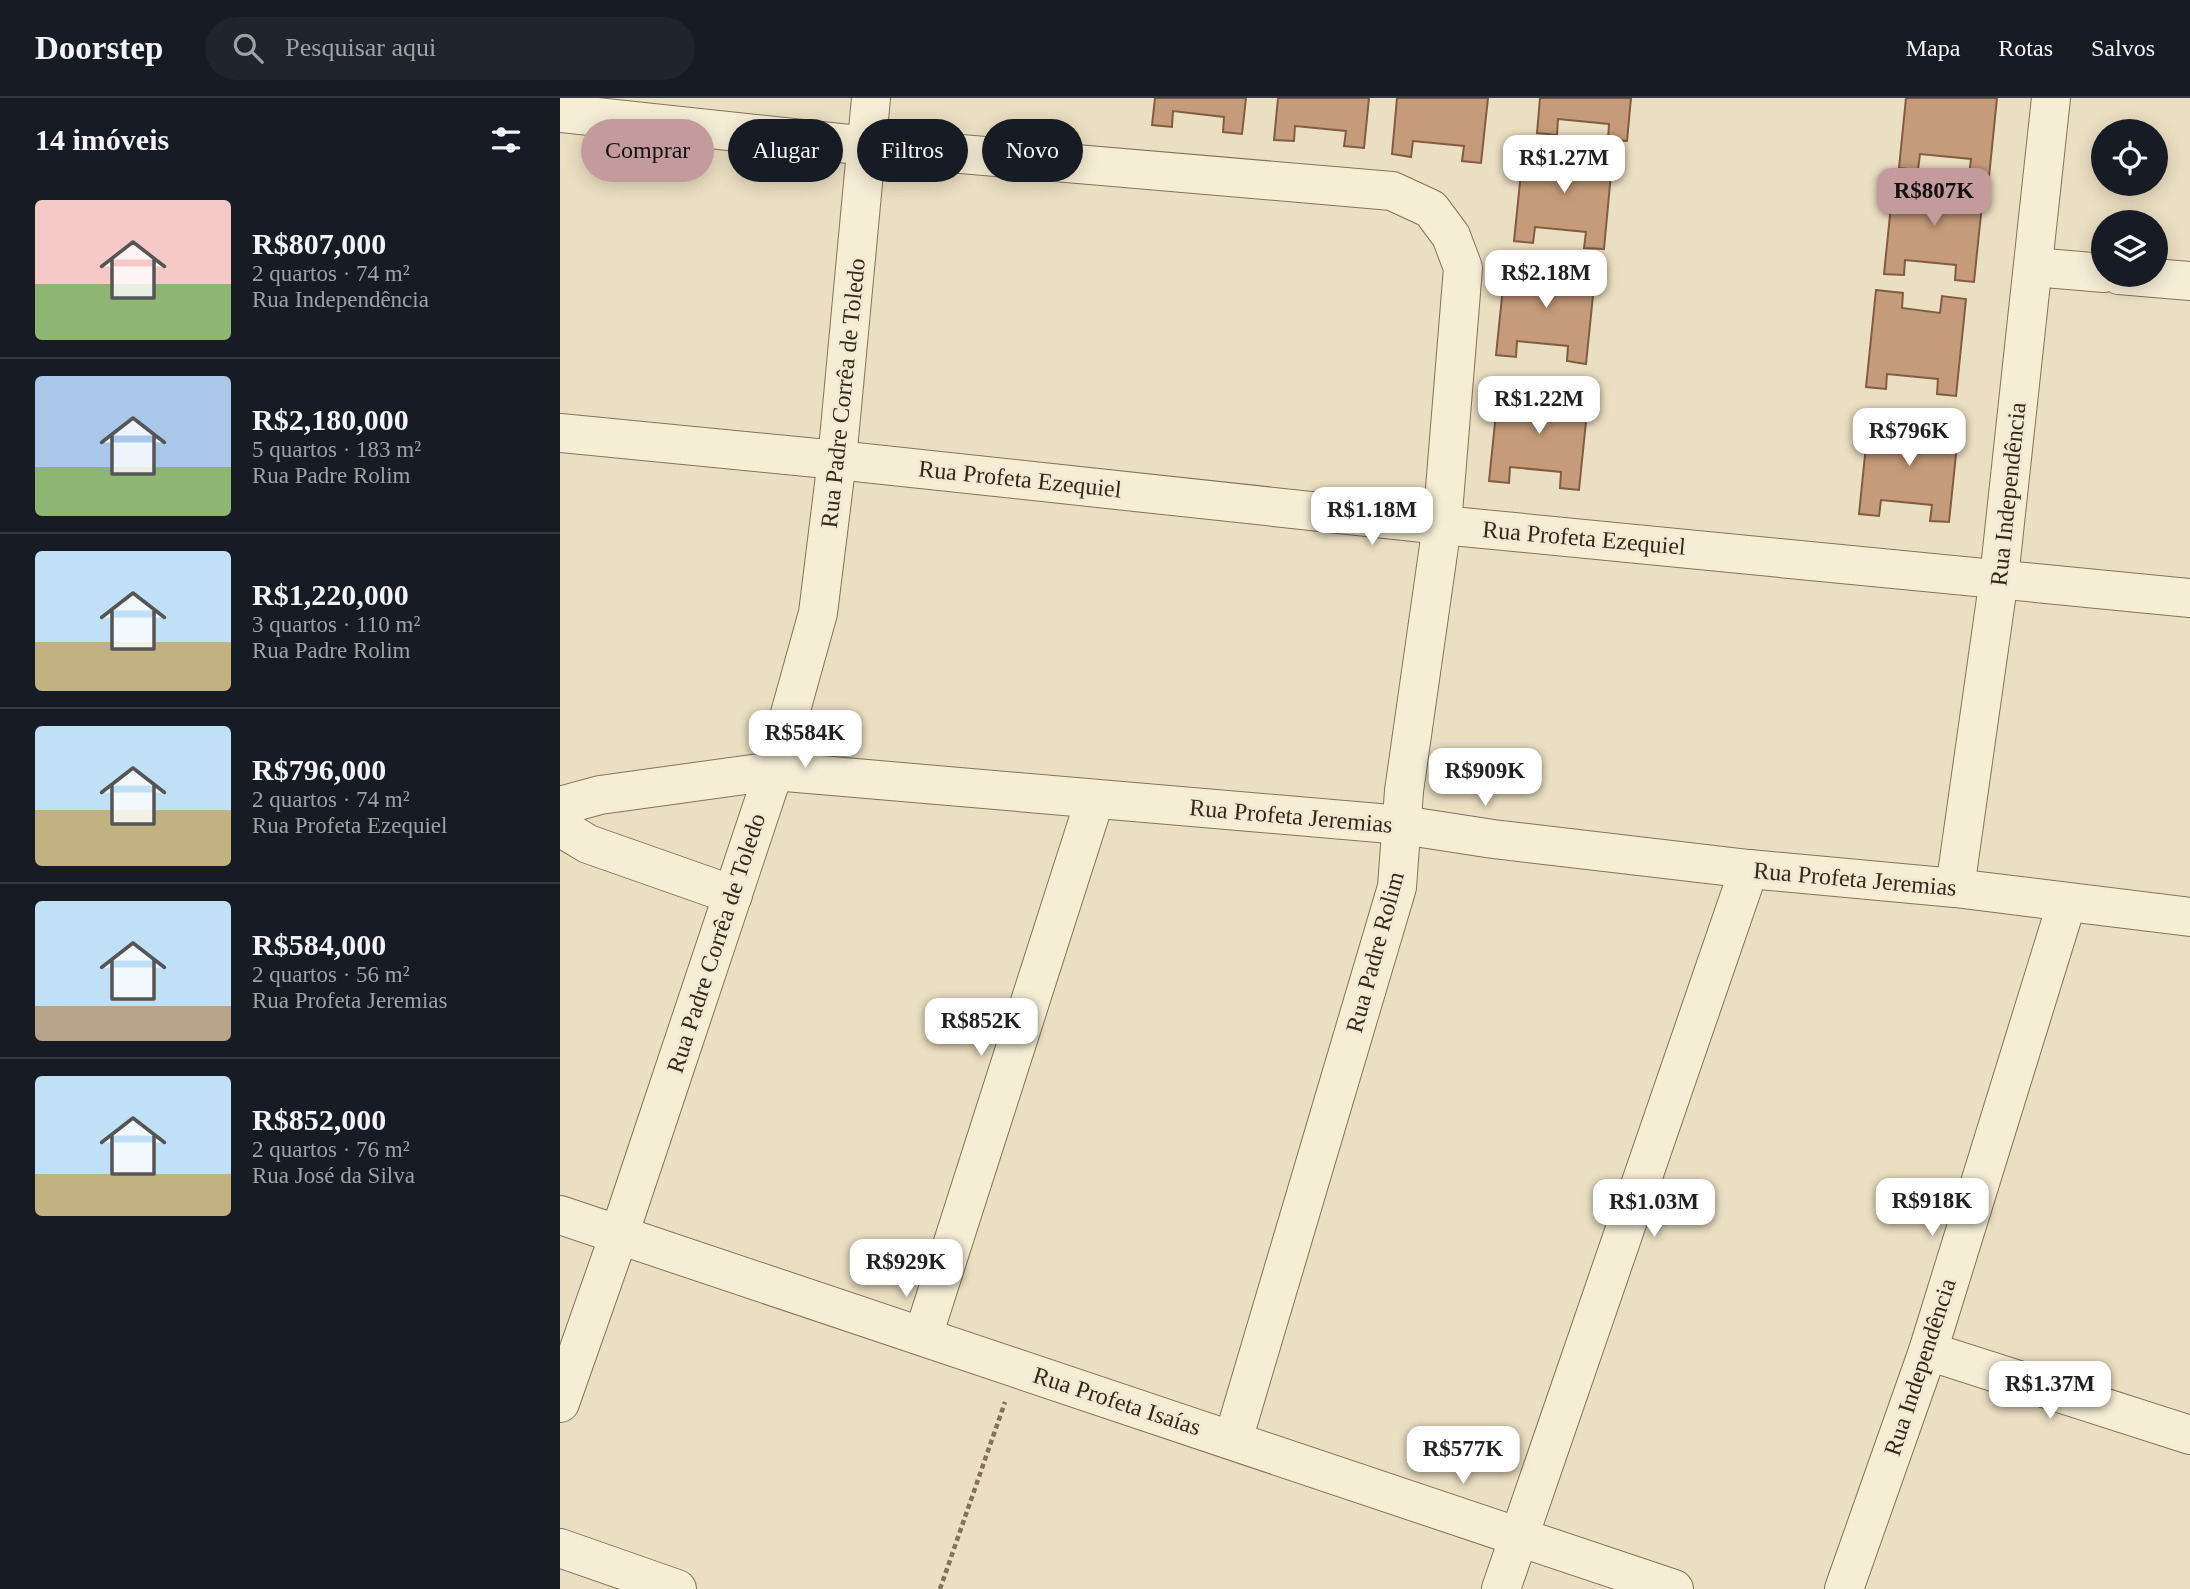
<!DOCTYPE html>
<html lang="pt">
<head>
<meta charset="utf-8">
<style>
	:root { --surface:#171b24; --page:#20242c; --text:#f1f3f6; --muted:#9ea1a6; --line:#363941; --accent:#c49b9c }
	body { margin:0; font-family:"Times New Roman",serif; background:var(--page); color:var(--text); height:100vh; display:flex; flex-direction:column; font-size:26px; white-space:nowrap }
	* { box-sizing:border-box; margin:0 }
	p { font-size:23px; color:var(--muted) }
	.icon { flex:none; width:38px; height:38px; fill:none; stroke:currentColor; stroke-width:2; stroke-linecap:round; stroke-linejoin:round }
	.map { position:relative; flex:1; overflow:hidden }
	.details { display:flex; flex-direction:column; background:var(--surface); width:560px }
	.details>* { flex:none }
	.guide { position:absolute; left:21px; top:21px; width:665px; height:63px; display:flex; gap:14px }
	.controls { position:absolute; left:1531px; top:21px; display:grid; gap:14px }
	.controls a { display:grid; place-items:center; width:77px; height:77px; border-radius:50%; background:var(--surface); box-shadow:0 4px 18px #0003; font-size:35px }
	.price { position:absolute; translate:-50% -60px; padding:0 16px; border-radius:14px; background:#fff; color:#222; font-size:23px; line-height:46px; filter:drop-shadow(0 2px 4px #0008) }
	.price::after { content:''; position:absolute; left:50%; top:42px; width:21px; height:16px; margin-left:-10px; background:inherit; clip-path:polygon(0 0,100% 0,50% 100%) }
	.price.active { background:var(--accent); color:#111 }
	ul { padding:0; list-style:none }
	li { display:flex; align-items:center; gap:21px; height:175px; padding:0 35px }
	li+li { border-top:2px solid var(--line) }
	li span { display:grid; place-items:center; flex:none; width:196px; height:140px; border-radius:7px; color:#555 }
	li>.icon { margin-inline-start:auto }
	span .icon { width:84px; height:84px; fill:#fffc; stroke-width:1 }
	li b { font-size:30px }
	h2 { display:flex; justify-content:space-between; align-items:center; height:84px; padding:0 35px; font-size:30px }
	.pill { padding:0 24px; border-radius:32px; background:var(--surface); box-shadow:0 4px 18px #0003; font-size:24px; line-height:63px }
	.pill.active { background:var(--accent); color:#111 }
	header { display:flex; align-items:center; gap:42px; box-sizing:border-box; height:98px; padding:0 35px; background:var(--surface); border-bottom:2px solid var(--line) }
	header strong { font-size:33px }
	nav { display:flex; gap:38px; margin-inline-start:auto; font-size:24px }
	.search { width:490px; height:63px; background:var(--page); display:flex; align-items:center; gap:18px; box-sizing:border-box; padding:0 24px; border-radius:38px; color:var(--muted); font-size:26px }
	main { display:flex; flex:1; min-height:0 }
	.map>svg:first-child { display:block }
	.building { fill:#c69b7a; stroke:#815c42; stroke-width:2 }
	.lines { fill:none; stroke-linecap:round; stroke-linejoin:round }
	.minor-casing { stroke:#83715b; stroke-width:40 }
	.path { stroke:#83715b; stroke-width:4.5; stroke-dasharray:5 3.5; stroke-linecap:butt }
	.minor { stroke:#f6edd5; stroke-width:38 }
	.labels { text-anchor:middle; stroke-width:5; stroke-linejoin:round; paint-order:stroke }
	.street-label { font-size:24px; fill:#34291e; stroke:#f3e9d1 }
</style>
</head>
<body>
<header>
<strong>Doorstep</strong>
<div class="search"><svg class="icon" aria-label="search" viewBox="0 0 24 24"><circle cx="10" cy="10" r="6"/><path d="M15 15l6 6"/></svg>Pesquisar aqui</div>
<nav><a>Mapa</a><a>Rotas</a><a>Salvos</a></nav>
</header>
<main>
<section class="details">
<h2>14 imóveis<svg class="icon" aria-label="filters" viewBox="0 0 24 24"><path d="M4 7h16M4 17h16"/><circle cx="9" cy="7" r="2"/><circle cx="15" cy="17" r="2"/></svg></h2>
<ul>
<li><span style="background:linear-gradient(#f6c9c9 60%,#8fb573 0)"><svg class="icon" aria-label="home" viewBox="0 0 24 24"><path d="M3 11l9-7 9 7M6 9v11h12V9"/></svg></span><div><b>R$807,000</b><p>2 quartos · 74 m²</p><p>Rua Independência</p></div></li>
<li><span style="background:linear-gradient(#a9c7e8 65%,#8fb573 0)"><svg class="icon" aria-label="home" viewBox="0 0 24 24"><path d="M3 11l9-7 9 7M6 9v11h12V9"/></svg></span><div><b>R$2,180,000</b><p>5 quartos · 183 m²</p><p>Rua Padre Rolim</p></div></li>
<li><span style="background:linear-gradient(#bfe0f5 65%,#c2b280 0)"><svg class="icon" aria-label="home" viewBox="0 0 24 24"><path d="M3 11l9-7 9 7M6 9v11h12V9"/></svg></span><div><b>R$1,220,000</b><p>3 quartos · 110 m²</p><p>Rua Padre Rolim</p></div></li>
<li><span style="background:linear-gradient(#bfe0f5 60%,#c2b280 0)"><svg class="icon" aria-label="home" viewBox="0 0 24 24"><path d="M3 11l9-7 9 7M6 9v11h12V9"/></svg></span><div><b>R$796,000</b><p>2 quartos · 74 m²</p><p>Rua Profeta Ezequiel</p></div></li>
<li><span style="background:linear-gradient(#bfe0f5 75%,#b9a48a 0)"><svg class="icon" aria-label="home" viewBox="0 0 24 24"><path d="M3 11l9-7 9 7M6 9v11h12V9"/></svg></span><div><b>R$584,000</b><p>2 quartos · 56 m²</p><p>Rua Profeta Jeremias</p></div></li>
<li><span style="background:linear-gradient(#bfe0f5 70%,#c2b280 0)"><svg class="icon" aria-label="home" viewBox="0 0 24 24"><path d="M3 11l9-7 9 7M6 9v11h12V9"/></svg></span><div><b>R$852,000</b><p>2 quartos · 76 m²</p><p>Rua José da Silva</p></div></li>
</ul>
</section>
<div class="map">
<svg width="1630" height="1491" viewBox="0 0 1630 1491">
	<rect width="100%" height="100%" fill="#ebdfc2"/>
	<g class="building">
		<polygon points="595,0 686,0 682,36 663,34 664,19 613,13 612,29 592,27"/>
		<polygon points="718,0 809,0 804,50 784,48 786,33 735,28 734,43 714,42"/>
		<polygon points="837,0 928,0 921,65 902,63 904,48 853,43 851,59 832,56"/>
		<polygon points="980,0 1071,0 1067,43 1048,42 1049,26 998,21 997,37 977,35"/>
		<polygon points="1346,0 1437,0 1429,79 1409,77 1411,61 1360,56 1358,72 1339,70"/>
		<polygon points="964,45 991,48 989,64 1028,67 1029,51 1053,54 1044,151 1024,150 1026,134 975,129 973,145 954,143"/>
		<polygon points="1334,78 1361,81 1359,97 1398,100 1400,84 1424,87 1414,184 1395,182 1396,167 1345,162 1344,177 1324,176"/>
		<polygon points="946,160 973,162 971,178 1010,182 1012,166 1036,168 1026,266 1007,263 1008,248 957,243 956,259 936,257"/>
		<polygon points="1316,192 1343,195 1342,210 1380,215 1382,198 1406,201 1396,298 1377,296 1378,281 1327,276 1326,291 1306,289"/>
		<polygon points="939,286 966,289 965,304 1003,308 1005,292 1029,294 1019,392 1000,390 1001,374 950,369 949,385 929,383"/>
		<polygon points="1309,318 1337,321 1335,337 1374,341 1375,324 1399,327 1389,424 1370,423 1372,407 1321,402 1319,418 1299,416"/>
	</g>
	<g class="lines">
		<defs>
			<g id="minor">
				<polyline points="0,15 308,48 832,93 871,111 891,138 903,170 882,427 844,693 837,789 673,1342"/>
				<polyline points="1473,169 1544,175"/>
				<polyline points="1559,177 1630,183"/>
				<polyline points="0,335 277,362 882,427 1630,500"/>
				<polyline points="0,708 40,697 214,673 842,727 933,741 1189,771 1395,790 1630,819"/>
				<polyline points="0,729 28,746 173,797"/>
				<polyline points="1395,790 1439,480 1491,0"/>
				<polyline points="0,1117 1114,1491"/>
				<polyline points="363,1238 535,701"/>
				<polyline points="1368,1253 1630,1337"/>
				<polyline points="0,1305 59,1137 214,673 258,515 277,362 311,0"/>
				<polyline points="0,1450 117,1491"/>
				<polyline points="941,1491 1189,771"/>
				<polyline points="1284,1491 1368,1253 1507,804"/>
			</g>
		</defs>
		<use href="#minor" class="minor-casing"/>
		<polyline class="path" points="380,1491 445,1304"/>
		<use href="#minor" class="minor"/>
	</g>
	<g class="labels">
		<g class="street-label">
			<text transform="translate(283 295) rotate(-84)" y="8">Rua Padre Corrêa de Toledo</text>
			<text transform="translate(460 381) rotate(6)" y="8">Rua Profeta Ezequiel</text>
			<text transform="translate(1448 396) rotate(-84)" y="8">Rua Independência</text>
			<text transform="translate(1024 440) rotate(5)" y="8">Rua Profeta Ezequiel</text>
			<text transform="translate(731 718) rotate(5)" y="8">Rua Profeta Jeremias</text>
			<text transform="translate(1295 781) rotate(5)" y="8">Rua Profeta Jeremias</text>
			<text transform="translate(156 845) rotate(-72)" y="8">Rua Padre Corrêa de Toledo</text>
			<text transform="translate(815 854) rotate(-75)" y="8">Rua Padre Rolim</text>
			<text transform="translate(1360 1269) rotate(-72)" y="8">Rua Independência</text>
			<text transform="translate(557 1303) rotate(18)" y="8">Rua Profeta Isaías</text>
		</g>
	</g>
</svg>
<div class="controls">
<a><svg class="icon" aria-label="locate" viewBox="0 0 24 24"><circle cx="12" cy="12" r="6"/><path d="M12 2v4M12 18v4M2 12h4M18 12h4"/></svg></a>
<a><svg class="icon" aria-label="layers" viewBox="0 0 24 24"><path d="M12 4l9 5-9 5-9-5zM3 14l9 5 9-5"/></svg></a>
</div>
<b class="price" style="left:1004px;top:97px">R$1.27M</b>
<b class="price active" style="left:1374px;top:130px">R$807K</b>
<b class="price" style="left:986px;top:212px">R$2.18M</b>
<b class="price" style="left:979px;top:338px">R$1.22M</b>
<b class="price" style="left:1349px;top:370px">R$796K</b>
<b class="price" style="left:812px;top:449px">R$1.18M</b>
<b class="price" style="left:245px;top:672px">R$584K</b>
<b class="price" style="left:925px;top:710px">R$909K</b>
<b class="price" style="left:421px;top:960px">R$852K</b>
<b class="price" style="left:1372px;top:1140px">R$918K</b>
<b class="price" style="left:1094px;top:1141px">R$1.03M</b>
<b class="price" style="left:346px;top:1201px">R$929K</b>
<b class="price" style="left:1490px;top:1323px">R$1.37M</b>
<b class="price" style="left:903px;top:1388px">R$577K</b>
<div class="guide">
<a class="pill active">Comprar</a>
<a class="pill">Alugar</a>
<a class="pill">Filtros</a>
<a class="pill">Novo</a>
</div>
</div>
</main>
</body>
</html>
